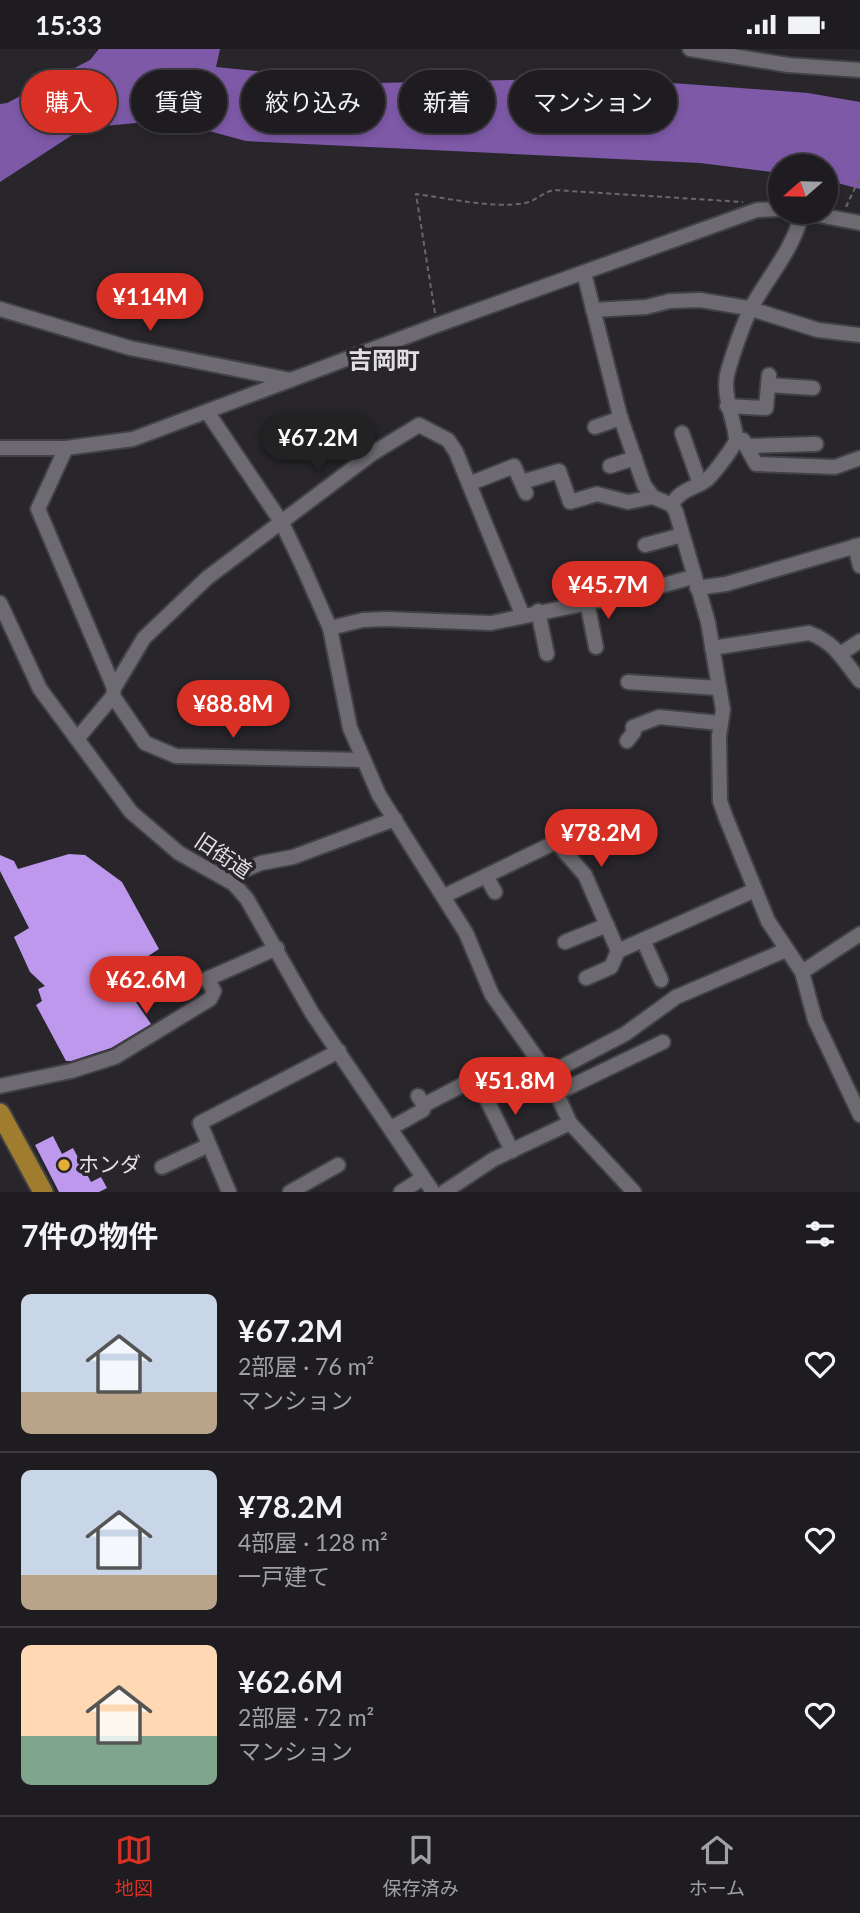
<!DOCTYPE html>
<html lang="ja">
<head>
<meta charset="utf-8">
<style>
	:root { --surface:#1e1c20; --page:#262529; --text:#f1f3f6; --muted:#a1a1a5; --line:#3c3a3e; --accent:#d93025 }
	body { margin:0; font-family:Lato,"Noto Sans JP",sans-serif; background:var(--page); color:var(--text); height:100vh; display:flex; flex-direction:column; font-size:26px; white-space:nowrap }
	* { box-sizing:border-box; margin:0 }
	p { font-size:23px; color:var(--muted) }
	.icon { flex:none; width:38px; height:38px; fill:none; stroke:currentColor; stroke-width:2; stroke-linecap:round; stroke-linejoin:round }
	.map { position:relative; height:1143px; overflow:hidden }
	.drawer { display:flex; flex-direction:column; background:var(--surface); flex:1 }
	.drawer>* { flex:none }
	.guide { position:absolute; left:21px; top:21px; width:819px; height:63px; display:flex; gap:14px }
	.needle { width:46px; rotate:250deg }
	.controls { position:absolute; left:768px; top:105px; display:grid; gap:14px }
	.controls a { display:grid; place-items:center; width:70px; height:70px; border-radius:50%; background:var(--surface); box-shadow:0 4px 10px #0003,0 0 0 2px var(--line); font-size:35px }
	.price { position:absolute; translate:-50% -60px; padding:0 16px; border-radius:24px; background:var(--accent); color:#fff; font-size:23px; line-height:46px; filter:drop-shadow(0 2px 4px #0008) }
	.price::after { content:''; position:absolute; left:50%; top:42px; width:21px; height:16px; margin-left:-10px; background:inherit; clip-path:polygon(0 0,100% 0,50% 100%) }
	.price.active { background:#222; color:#fff }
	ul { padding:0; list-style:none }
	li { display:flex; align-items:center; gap:21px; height:175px; padding:0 21px }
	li+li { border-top:2px solid var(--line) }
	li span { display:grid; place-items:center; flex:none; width:196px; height:140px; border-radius:10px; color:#555 }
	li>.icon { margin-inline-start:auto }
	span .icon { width:84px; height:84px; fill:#fffc; stroke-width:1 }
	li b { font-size:30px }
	h2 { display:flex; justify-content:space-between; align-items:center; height:84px; padding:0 21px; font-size:30px }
	.tag { padding:0 24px; border-radius:32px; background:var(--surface); box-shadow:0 4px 10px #0003,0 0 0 2px var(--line); font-size:24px; line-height:63px }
	.tag.active { background:var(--accent); color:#fff }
	.status { display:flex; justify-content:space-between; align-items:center; height:49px; padding:0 35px; background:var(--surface); direction:ltr }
	.status svg { height:19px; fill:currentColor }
	.tab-bar { display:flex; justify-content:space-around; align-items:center; height:98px; border-top:2px solid var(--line); background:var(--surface); font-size:19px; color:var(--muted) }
	.tab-bar a { display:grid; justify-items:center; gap:4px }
	.tab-bar .active { color:var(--accent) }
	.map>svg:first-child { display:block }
	.water { fill:#7e59a8 }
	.building { fill:#bd98ec }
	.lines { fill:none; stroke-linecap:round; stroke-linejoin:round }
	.minor-casing { stroke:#424145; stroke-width:18 }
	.highway-casing { stroke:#424145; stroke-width:23 }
	.path { stroke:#69676c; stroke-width:2; stroke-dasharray:5 3.5; stroke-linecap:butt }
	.minor { stroke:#6d6b71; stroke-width:14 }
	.highway { stroke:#a07c2f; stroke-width:19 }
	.poi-dot { fill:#e3ae35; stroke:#28262b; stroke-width:2.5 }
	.labels { text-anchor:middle; stroke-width:7; stroke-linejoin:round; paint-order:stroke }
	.street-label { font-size:21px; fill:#e1dfe3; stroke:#28262b }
	.poi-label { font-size:21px; fill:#e1dfe3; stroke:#28262b; text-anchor:start }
	.quarter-label { font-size:24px; font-weight:bold; fill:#e1dfe3; stroke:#28262b }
</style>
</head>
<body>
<div class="status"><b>15:33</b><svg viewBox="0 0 49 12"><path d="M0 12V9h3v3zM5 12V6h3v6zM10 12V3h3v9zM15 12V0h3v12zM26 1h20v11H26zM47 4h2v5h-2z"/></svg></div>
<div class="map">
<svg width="860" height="1143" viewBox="0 0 860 1143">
	<rect width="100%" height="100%" fill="#28262b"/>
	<polygon class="water" points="99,0 220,0 216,18 375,34 550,30 672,34 808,44 860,53 860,140 826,131 826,117 780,117 780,124 700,114 246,92 168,71 83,79 0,133 0,55 7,54 90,11"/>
	<g class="building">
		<polygon points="69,805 85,806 122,833 159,900 118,927 151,975 111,999 71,1012 66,1012 36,956 42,952 38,940 45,937 30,923 14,888 29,879 0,822 0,806 14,812 18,820"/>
		<polygon points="53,1087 62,1105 73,1099 91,1133 101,1128 107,1139 99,1143 59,1143 35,1096"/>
	</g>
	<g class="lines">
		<defs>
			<g id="minor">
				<polyline points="690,0 788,16 860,21"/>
				<polyline points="803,163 860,174"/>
				<polyline points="584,224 620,367 644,436 653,448 672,456 676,463 708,573 723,661 719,687 720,752 726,769 768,872 802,923 815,971 860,1066"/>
				<polyline points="0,260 130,299 291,331"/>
				<polyline points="593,261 646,258 670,252 700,251 748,259 818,281 860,286"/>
				<polyline points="768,336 813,339"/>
				<polyline points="727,357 766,359 769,326"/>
				<polyline points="208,364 282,474 304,520 330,579 350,679 379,746 466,884 492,946 548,1025 570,1074 634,1143"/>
				<polyline points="595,378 621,369"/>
				<polyline points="682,384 700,435"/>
				<polyline points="743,391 746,397 816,395"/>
				<polyline points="746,397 756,415 835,418 860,409"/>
				<polyline points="0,399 66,399 133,390 437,276 757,161 780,160"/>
				<polyline points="66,399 38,460 114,639"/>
				<polyline points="610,417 635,409"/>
				<polyline points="522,433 559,422 570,453 597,445 628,453 653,448"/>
				<polyline points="469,435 514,417 526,444"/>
				<path d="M672,456C679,441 693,440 705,432C712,428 731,401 735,394C740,383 720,347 728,322C734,301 741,281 750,261C767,228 794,201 802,163"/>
				<polyline points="645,496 682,486"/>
				<polyline points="855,497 860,517"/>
				<polyline points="697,539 726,535 860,496"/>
				<polyline points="587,553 596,598"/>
				<polyline points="0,554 40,640 131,763 179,804 234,835 247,850 312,964 433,1143"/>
				<polyline points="538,562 547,605"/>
				<polyline points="330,579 363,571 386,570 491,574 631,545 693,528"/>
				<path d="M712,599L809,584C835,593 844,612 860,632"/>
				<polyline points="840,605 860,592"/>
				<polyline points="628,633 718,639"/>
				<polyline points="113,647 145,694 176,707 363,711"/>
				<polyline points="77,690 113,647 114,639 144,589 207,529 373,404 419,376 448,391 456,403 522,565"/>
				<polyline points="627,692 634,683 633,678 659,668 720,674"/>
				<polyline points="486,827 495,843"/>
				<polyline points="234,835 242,822 261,814 293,808 395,770"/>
				<polyline points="444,847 556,793 585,826 618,902 755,841"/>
				<polyline points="643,891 661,931"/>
				<polyline points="565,893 607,876"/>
				<polyline points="802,923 860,885"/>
				<polyline points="586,929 611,918 618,902"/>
				<polyline points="548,1025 625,985 676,948 786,901"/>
				<polyline points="0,1037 71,1022 115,1008 210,950 214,942 207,930 277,899"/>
				<polyline points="557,1044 663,993"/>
				<polyline points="486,1049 512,1102"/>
				<polyline points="424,1056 470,1032"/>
				<polyline points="391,1079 423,1061 424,1056 418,1047"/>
				<polyline points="162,1118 209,1096"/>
				<polyline points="229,1143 200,1074 339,1002"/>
				<polyline points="290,1143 338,1116"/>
				<polyline points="401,1143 423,1129"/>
				<polyline points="444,1143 494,1110 570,1074"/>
			</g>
			<polyline id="highway" points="0,1064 43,1143"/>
		</defs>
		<use href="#minor" class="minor-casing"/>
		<use href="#highway" class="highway-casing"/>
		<g class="path">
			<polyline points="846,158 860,128"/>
			<path d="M435,264L416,145C447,149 495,160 525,154C536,152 543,143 554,141L743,153"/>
		</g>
		<use href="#minor" class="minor"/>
		<use href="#highway" class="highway"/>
	</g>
	<circle class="poi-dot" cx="64" cy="1116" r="7"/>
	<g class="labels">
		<g class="street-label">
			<text transform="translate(223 807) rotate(34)" y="7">旧街道</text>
		</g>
		<g class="poi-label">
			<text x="78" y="1123">ホンダ</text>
		</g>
		<g class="quarter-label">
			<text x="384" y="320">吉岡町</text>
		</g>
	</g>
</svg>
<div class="controls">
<a><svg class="needle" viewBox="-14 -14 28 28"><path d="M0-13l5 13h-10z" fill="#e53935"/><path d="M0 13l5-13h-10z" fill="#a1a1a5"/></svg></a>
</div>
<b class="price" style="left:150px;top:284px">¥114M</b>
<b class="price active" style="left:318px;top:425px">¥67.2M</b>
<b class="price" style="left:608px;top:572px">¥45.7M</b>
<b class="price" style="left:233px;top:691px">¥88.8M</b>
<b class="price" style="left:601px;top:820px">¥78.2M</b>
<b class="price" style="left:146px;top:967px">¥62.6M</b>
<b class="price" style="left:515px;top:1068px">¥51.8M</b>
<div class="guide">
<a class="tag active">購入</a>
<a class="tag">賃貸</a>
<a class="tag">絞り込み</a>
<a class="tag">新着</a>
<a class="tag">マンション</a>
</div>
</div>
<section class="drawer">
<h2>7件の物件<svg class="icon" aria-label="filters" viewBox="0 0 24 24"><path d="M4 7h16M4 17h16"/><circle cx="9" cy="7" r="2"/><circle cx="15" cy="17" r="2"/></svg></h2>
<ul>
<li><span style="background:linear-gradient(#c9d6e8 70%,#b9a48a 0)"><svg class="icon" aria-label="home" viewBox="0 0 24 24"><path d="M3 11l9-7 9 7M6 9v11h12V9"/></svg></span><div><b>¥67.2M</b><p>2部屋 · 76 m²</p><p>マンション</p></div><svg class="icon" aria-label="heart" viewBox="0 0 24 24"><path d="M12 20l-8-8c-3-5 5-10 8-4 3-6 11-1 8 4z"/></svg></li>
<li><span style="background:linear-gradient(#c9d6e8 75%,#b9a48a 0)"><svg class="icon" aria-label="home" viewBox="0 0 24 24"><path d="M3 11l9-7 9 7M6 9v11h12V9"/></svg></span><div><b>¥78.2M</b><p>4部屋 · 128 m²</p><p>一戸建て</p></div><svg class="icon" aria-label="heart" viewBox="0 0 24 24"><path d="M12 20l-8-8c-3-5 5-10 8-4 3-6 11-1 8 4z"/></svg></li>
<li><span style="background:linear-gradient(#ffd9b3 65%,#7fa58c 0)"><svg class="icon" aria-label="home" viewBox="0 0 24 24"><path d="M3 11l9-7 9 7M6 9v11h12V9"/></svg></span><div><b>¥62.6M</b><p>2部屋 · 72 m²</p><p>マンション</p></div><svg class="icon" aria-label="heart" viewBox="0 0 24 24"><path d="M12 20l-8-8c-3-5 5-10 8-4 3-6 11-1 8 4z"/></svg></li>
</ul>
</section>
<nav class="tab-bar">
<a class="active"><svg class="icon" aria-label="map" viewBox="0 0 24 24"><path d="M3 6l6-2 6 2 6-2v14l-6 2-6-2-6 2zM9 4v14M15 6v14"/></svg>地図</a>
<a><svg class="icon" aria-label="saved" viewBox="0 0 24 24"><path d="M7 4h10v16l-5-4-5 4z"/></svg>保存済み</a>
<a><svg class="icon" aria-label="home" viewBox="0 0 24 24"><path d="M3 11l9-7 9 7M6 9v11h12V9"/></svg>ホーム</a>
</nav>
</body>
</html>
